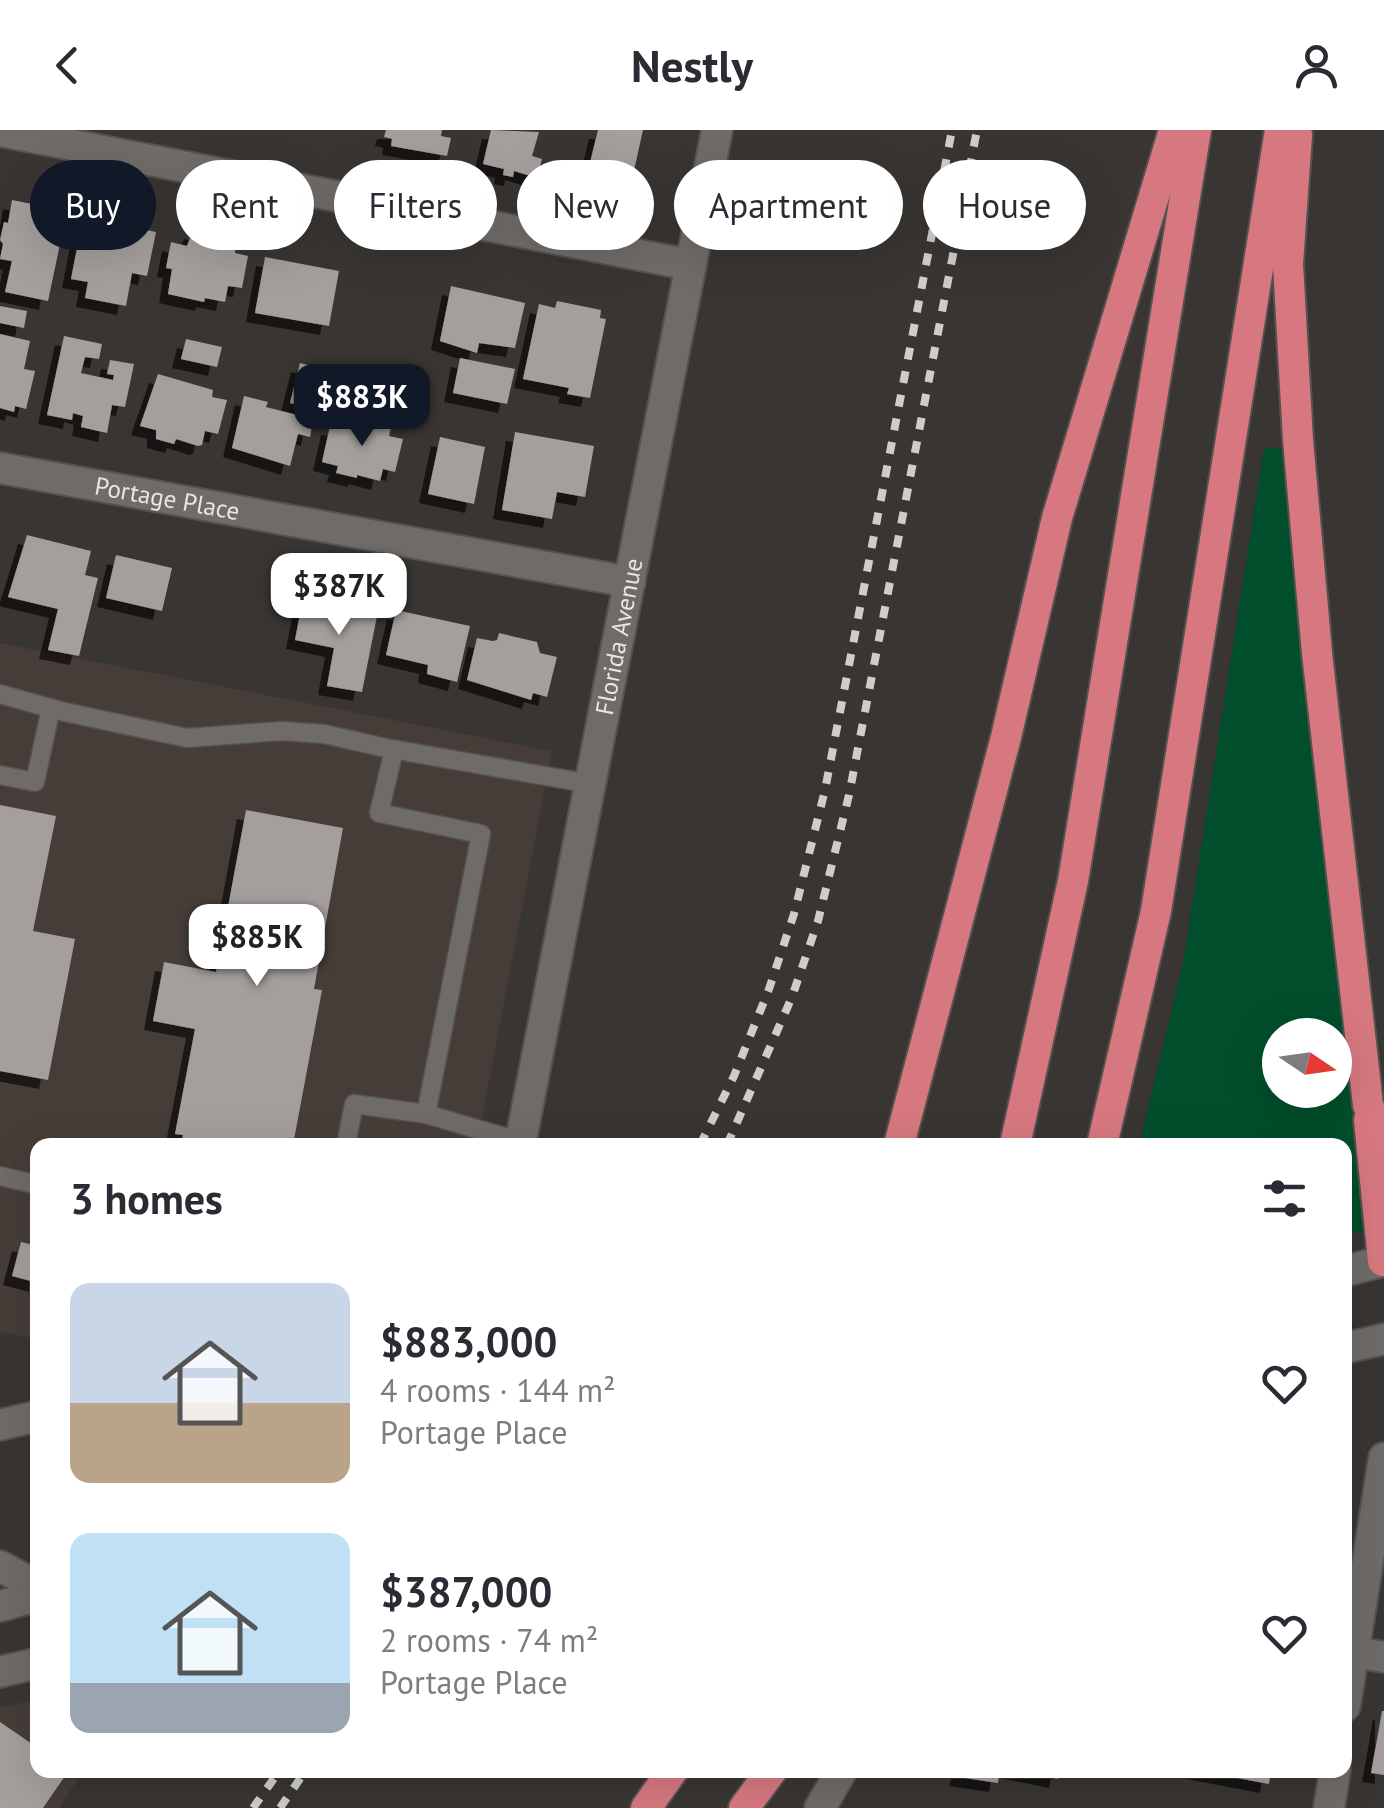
<!DOCTYPE html>
<html lang="en">
<head>
<meta charset="utf-8">
<style>
	:root { --surface:#fff; --page:#f7f7f7; --text:#2b2b33; --muted:#7c7c81; --accent:#111827 }
	body { margin:0; font-family:"PT Sans",sans-serif; background:var(--page); color:var(--text); height:100vh; display:flex; flex-direction:column; font-size:38px; white-space:nowrap }
	* { box-sizing:border-box; margin:0 }
	p { font-size:32px; color:var(--muted) }
	.icon { flex:none; width:55px; height:55px; fill:none; stroke:currentColor; stroke-width:2; stroke-linecap:round; stroke-linejoin:round }
	.map { position:relative; flex:1; overflow:hidden }
	.panel { position:absolute; left:30px; top:1008px; width:1322px; height:640px; display:flex; flex-direction:column; background:var(--surface); border-radius:20px; box-shadow:0 10px 40px #0002 }
	.panel>* { flex:none }
	.hud { position:absolute; left:30px; top:30px; width:1325px; height:90px; display:flex; gap:20px }
	.needle { width:65px; rotate:103deg }
	.fabs { position:absolute; left:1262px; top:888px; display:grid; gap:20px }
	.fabs a { display:grid; place-items:center; width:90px; height:90px; border-radius:50%; background:var(--surface); box-shadow:0 10px 40px #0002; font-size:50px }
	.price { position:absolute; translate:-50% -85px; padding:0 22px; border-radius:20px; background:#fff; color:#222; font-size:32px; line-height:65px; filter:drop-shadow(0 2px 5px #0008) }
	.price::after { content:''; position:absolute; left:50%; top:60px; width:30px; height:22px; margin-left:-15px; background:inherit; clip-path:polygon(0 0,100% 0,50% 100%) }
	.price.active { background:var(--accent); color:#fff }
	ul { padding:0; list-style:none }
	li { display:flex; align-items:center; gap:30px; height:250px; padding:0 40px }
	li span { display:grid; place-items:center; flex:none; width:280px; height:200px; border-radius:20px; color:#555 }
	li>.icon { margin-inline-start:auto }
	span .icon { width:120px; height:120px; fill:#fffc; stroke-width:1 }
	li b { font-size:42px }
	h2 { display:flex; justify-content:space-between; align-items:center; height:120px; padding:0 40px; font-size:42px }
	.tag { padding:0 35px; border-radius:45px; background:var(--surface); box-shadow:0 10px 40px #0002; font-size:35px; line-height:90px }
	.tag.active { background:var(--accent); color:#fff }
	header { display:flex; justify-content:space-between; align-items:center; height:130px; padding:0 40px; background:var(--surface); font-size:45px; font-weight:700 }
	.map>svg:first-child { display:block }
	.built { fill:#463d38 }
	.green { fill:#004e2b; fill-rule:evenodd }
	.building { fill:#a49f9d; filter:url(#shadow) }
	.lines { fill:none; stroke-linecap:round; stroke-linejoin:round }
	.lane-casing { stroke:#54514f; stroke-width:21 }
	.street-casing { stroke:#54514f; stroke-width:34 }
	.secondary-casing { stroke:#54514f; stroke-width:34 }
	.highway-casing { stroke:#54514f; stroke-width:34 }
	.lane { stroke:#6f6b68; stroke-width:18 }
	.street { stroke:#6f6b68; stroke-width:30 }
	.secondary { stroke:#6f6b68; stroke-width:30 }
	.highway { stroke:#d77880; stroke-width:30 }
	.rail { stroke:#cfcdcb; stroke-width:8; stroke-dasharray:12 12; stroke-linecap:butt }
	.labels { text-anchor:middle; stroke-width:10; stroke-linejoin:round; paint-order:stroke }
	.street-label { font-size:25px; fill:#e8e6e4; stroke:#2e2b28 }
</style>
</head>
<body>
<header><svg class="icon" aria-label="back" viewBox="0 0 24 24"><path d="M15 5l-7 7 7 7"/></svg>Nestly<svg class="icon" aria-label="person" viewBox="0 0 24 24"><circle cx="12" cy="8" r="4"/><path d="M4 21q1-7 8-7t8 7"/></svg></header>
<div class="map">
<svg width="1384" height="1678" viewBox="0 0 1384 1678">
	<defs>
		<filter id="shadow"><feDropShadow dx="-9" dy="9" stdDeviation="0" flood-color="#0009"/></filter>
	</defs>
	<rect width="100%" height="100%" fill="#383532"/>
	<g class="built">
		<polygon points="0,513 552,621 477,1015 38,1015 37,1209 0,1202"/>
		<polygon points="37,1569 38,1640 84,1640 59,1678 0,1678 0,1578"/>
	</g>
	<path class="green" d="M1264,318H1287L1365,1039V1100L1345,1106V1015H1139L1183,833ZM1280,905H1335V960H1280Z"/>
	<g class="building">
		<polygon points="386,0 442,0 441,6 451,8 447,26 391,16 392,9 384,7"/>
		<polygon points="491,0 539,2 532,26 542,29 537,48 514,41 513,47 503,45 504,39 483,34"/>
		<polygon points="598,0 643,0 633,45 644,48 639,67 616,62 614,70 604,67 605,62 584,57"/>
		<polygon points="12,70 67,81 48,171 5,162 12,131 0,129 3,114 0,110 4,92 8,93"/>
		<polygon points="83,87 156,102 147,146 132,143 126,176 85,168 88,152 71,149"/>
		<polygon points="193,100 236,109 235,123 248,126 242,158 228,156 225,172 205,168 204,172 168,164 172,139 166,138 171,112 187,116"/>
		<polygon points="265,127 339,141 329,196 255,183"/>
		<polygon points="451,156 525,173 515,218 479,213 477,223 440,211"/>
		<polygon points="557,171 601,180 600,188 606,189 590,268 567,264 569,258 523,249 539,174 555,178"/>
		<polygon points="0,176 27,181 24,198 0,193"/>
		<polygon points="0,204 30,211 24,239 35,241 26,279 15,276 14,282 0,278"/>
		<polygon points="64,206 102,214 99,229 85,227 81,243 113,250 114,245 107,244 110,230 134,234 125,277 112,275 107,303 81,297 83,286 73,283 72,290 47,285"/>
		<polygon points="186,209 222,217 217,237 181,229"/>
		<polygon points="460,228 515,239 507,274 453,263"/>
		<polygon points="300,233 323,239 310,307 298,304 290,336 232,318 244,266 268,272 266,277 297,285 299,275 290,273"/>
		<polygon points="158,244 213,260 212,267 227,270 218,304 205,301 202,315 198,316 176,309 174,314 156,309 156,300 140,296"/>
		<polygon points="340,285 391,297 389,306 403,309 395,342 383,339 380,351 357,345 357,348 336,343 338,336 322,332 330,296 337,297"/>
		<polygon points="515,302 594,316 585,367 557,362 552,389 502,380"/>
		<polygon points="440,307 485,317 474,374 428,364"/>
		<polygon points="27,405 91,421 85,445 98,448 79,526 48,520 58,479 8,467"/>
		<polygon points="116,425 172,438 162,481 106,468"/>
		<polygon points="304,463 341,470 340,474 358,477 357,482 377,486 362,562 327,556 334,518 295,510"/>
		<polygon points="396,480 470,496 457,552 427,544 428,535 386,525"/>
		<polygon points="499,503 537,512 540,523 557,527 547,567 533,563 531,570 467,550 477,508 493,511 497,510"/>
		<polygon points="0,675 56,686 33,801 75,809 48,950 0,941"/>
		<polygon points="246,680 343,698 314,859 322,860 293,1015 181,1015 183,1005 175,1004 195,899 153,891 164,832 216,842"/>
		<polygon points="21,1112 38,1116 38,1153 12,1146"/>
		<polygon points="1382,1581 1384,1581 1384,1645 1371,1643"/>
		<polygon points="0,1592 38,1618 38,1640 56,1640 65,1646 43,1678 0,1678"/>
		<polygon points="960,1640 1000,1640 998,1653 958,1647"/>
		<polygon points="1013,1640 1060,1640 1058,1649"/>
		<polygon points="1195,1640 1271,1640 1269,1654"/>
	</g>
	<g class="lines">
		<defs>
			<g id="lane">
				<polyline points="0,564 60,581 187,608 281,601 324,604 386,618 591,654"/>
				<polyline points="0,645 35,652 51,578"/>
				<polyline points="426,984 521,1012"/>
				<polyline points="346,1015 354,974 426,984 481,704 379,683 394,620"/>
				<polyline points="0,1046 38,1055"/>
			</g>
			<g id="street">
				<polyline points="0,1 691,135"/>
				<path id="s1" d="M0,338L630,452"/>
				<path id="s2" d="M520,1015L717,0"/>
				<polyline points="0,1295 38,1286"/>
				<polyline points="0,1436 38,1457"/>
				<polyline points="1345,1521 1384,1527"/>
				<polyline points="1345,1576 1384,1328"/>
				<polyline points="820,1678 842,1640"/>
				<polyline points="1329,1678 1335,1640"/>
			</g>
			<g id="secondary">
				<polyline points="1345,1141 1384,1131"/>
				<polyline points="1345,1218 1384,1209"/>
				<polyline points="0,1476 38,1466"/>
				<polyline points="0,1542 38,1533"/>
			</g>
			<g id="highway">
				<polyline points="1297,5 1288,134 1298,310 1317,523 1368,975 1384,1010"/>
				<polyline points="1369,990 1383,1131"/>
				<polyline points="899,1015 1006,607 1057,388 1174,0"/>
				<polyline points="1015,1015 1073,751 1196,0"/>
				<polyline points="1102,1015 1156,781 1280,0"/>
				<polyline points="646,1678 673,1640"/>
				<polyline points="744,1678 772,1640"/>
			</g>
		</defs>
		<use href="#lane" class="lane-casing"/>
		<use href="#street" class="street-casing"/>
		<use href="#secondary" class="secondary-casing"/>
		<use href="#highway" class="highway-casing"/>
		<use href="#lane" class="lane"/>
		<use href="#street" class="street"/>
		<use href="#secondary" class="secondary"/>
		<use href="#highway" class="highway"/>
		<g class="rail">
			<polyline points="700,1015 734,946 769,859 794,784 825,660 952,0"/>
			<polyline points="727,1015 792,867 818,791 849,665 977,0"/>
			<polyline points="253,1678 280,1640"/>
			<polyline points="280,1678 306,1640"/>
		</g>
	</g>
	<g class="labels">
		<g class="street-label">
			<text dy="9" stroke="none"><textPath href="#s1" startOffset="170">Portage Place</textPath></text>
			<text dy="9" stroke="none"><textPath href="#s2" startOffset="518">Florida Avenue</textPath></text>
		</g>
	</g>
</svg>
<div class="fabs">
<a><svg class="needle" viewBox="-14 -14 28 28"><path d="M0-13l5 13h-10z" fill="#e53935"/><path d="M0 13l5-13h-10z" fill="#7c7c81"/></svg></a>
</div>
<b class="price active" style="left:362px;top:319px">$883K</b>
<b class="price" style="left:339px;top:508px">$387K</b>
<b class="price" style="left:257px;top:859px">$885K</b>
<div class="hud">
<a class="tag active">Buy</a>
<a class="tag">Rent</a>
<a class="tag">Filters</a>
<a class="tag">New</a>
<a class="tag">Apartment</a>
<a class="tag">House</a>
</div>
<section class="panel">
<h2>3 homes<svg class="icon" aria-label="filters" viewBox="0 0 24 24"><path d="M4 7h16M4 17h16"/><circle cx="9" cy="7" r="2"/><circle cx="15" cy="17" r="2"/></svg></h2>
<ul>
<li><span style="background:linear-gradient(#c9d6e8 60%,#b9a48a 0)"><svg class="icon" aria-label="home" viewBox="0 0 24 24"><path d="M3 11l9-7 9 7M6 9v11h12V9"/></svg></span><div><b>$883,000</b><p>4 rooms · 144 m²</p><p>Portage Place</p></div><svg class="icon" aria-label="heart" viewBox="0 0 24 24"><path d="M12 20l-8-8c-3-5 5-10 8-4 3-6 11-1 8 4z"/></svg></li>
<li><span style="background:linear-gradient(#bfe0f5 75%,#9aa5b1 0)"><svg class="icon" aria-label="home" viewBox="0 0 24 24"><path d="M3 11l9-7 9 7M6 9v11h12V9"/></svg></span><div><b>$387,000</b><p>2 rooms · 74 m²</p><p>Portage Place</p></div><svg class="icon" aria-label="heart" viewBox="0 0 24 24"><path d="M12 20l-8-8c-3-5 5-10 8-4 3-6 11-1 8 4z"/></svg></li>
</ul>
</section>
</div>
</body>
</html>
